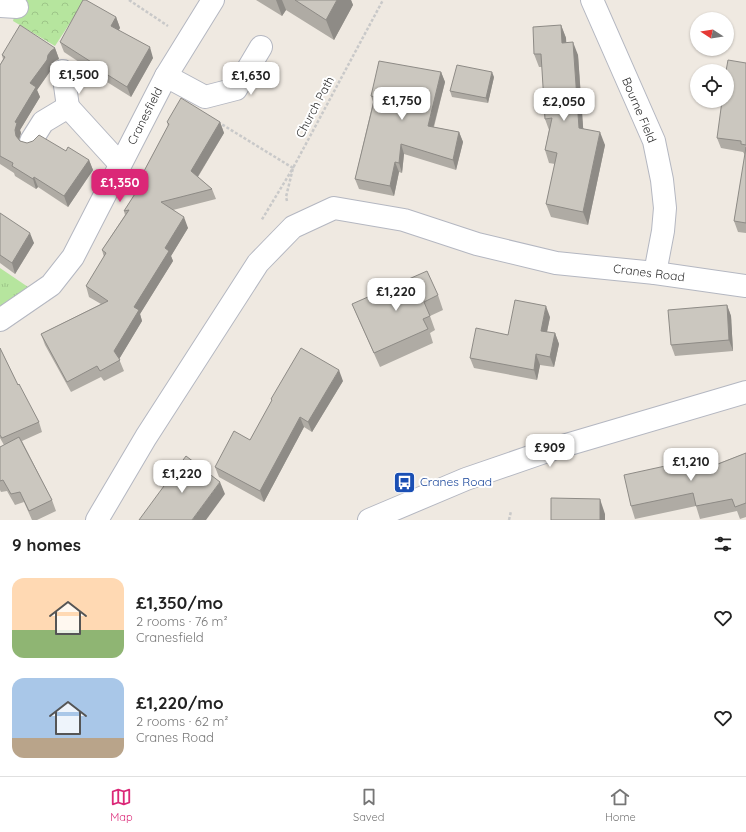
<!DOCTYPE html>
<html lang="en">
<head>
<meta charset="utf-8">
<style>
	:root { --surface:#fff; --page:#f6f6f6; --text:#222; --muted:#767676; --line:#e0e0e0; --accent:#db2777 }
	body { margin:0; font-family:Quicksand,sans-serif; background:var(--page); color:var(--text); height:100vh; display:flex; flex-direction:column; font-size:15px; white-space:nowrap }
	* { box-sizing:border-box; margin:0 }
	p { font-size:13px; color:var(--muted) }
	.icon { flex:none; width:22px; height:22px; fill:none; stroke:currentColor; stroke-width:2; stroke-linecap:round; stroke-linejoin:round }
	.map { position:relative; height:520px; overflow:hidden }
	.sheet { display:flex; flex-direction:column; background:var(--surface); flex:1 }
	.sheet>* { flex:none }
	.needle { width:26px; rotate:282deg }
	.controls { position:absolute; left:690px; top:12px; display:grid; gap:8px }
	.controls a { display:grid; place-items:center; width:44px; height:44px; border-radius:50%; background:var(--surface); box-shadow:0 1px 3px #0004; font-size:20px }
	.price { position:absolute; translate:-50% -34px; padding:0 9px; border-radius:8px; background:#fff; color:#222; font-size:13px; line-height:26px; filter:drop-shadow(0 1px 2px #0008) }
	.price::after { content:''; position:absolute; left:50%; top:24px; width:12px; height:9px; margin-left:-6px; background:inherit; clip-path:polygon(0 0,100% 0,50% 100%) }
	.price.on { background:var(--accent); color:#fff }
	ul { padding:0; list-style:none }
	li { display:flex; align-items:center; gap:12px; height:100px; padding:0 12px }
	li span { display:grid; place-items:center; flex:none; width:112px; height:80px; border-radius:12px; color:#555 }
	li>.icon { margin-inline-start:auto }
	span .icon { width:48px; height:48px; fill:#fffc; stroke-width:1 }
	li b { font-size:17px }
	h2 { display:flex; justify-content:space-between; align-items:center; height:48px; padding:0 12px; font-size:17px }
	.menu { display:flex; justify-content:space-around; align-items:center; height:56px; border-top:1px solid var(--line); background:var(--surface); font-size:11px; color:var(--muted) }
	.menu a { display:grid; justify-items:center; gap:2px }
	.menu .on { color:var(--accent) }
	.map>svg:first-child { display:block }
	.grass { fill:url(#grass-tufts) }
	.forest { fill:url(#forest-crowns) }
	.lines { fill:none; stroke-linecap:round; stroke-linejoin:round }
	.street-casing { stroke:#b4b7c1; stroke-width:24 }
	.path { stroke:#c9c9c9; stroke-width:2.5; stroke-dasharray:3 2; stroke-linecap:butt }
	.street { stroke:#fff; stroke-width:22 }
	.wall { fill:#afaba4 }
	.shaded-wall { fill:#8e8b86 }
	.building { fill:#cbc7bf; stroke:#8e8b86 }
	.labels { text-anchor:middle; stroke-width:4; stroke-linejoin:round; paint-order:stroke }
	.street-label { font-size:12px; fill:#2e2e2e; stroke:#fff }
	.transit-label { font-size:12px; fill:#164399; stroke:#fff; text-anchor:start }
</style>
</head>
<body>
<div class="map">
<svg width="746" height="520" viewBox="0 0 746 520">
	<defs>
		<pattern id="grass-tufts" width="24" height="20" patternUnits="userSpaceOnUse"><rect width="24" height="20" fill="#b6e59e"/><path d="M3 7l-1-3M5 7V3M7 7l1-3M15 17l-1-3M17 17v-4M19 17l1-3" fill="none" stroke="#9dc588"/></pattern>
		<pattern id="forest-crowns" width="20" height="18" patternUnits="userSpaceOnUse"><rect width="20" height="18" fill="#b6e59e"/><path d="M2 6a3 3 0 1 1 6 0M12 15a3 3 0 1 1 6 0" fill="none" stroke="#9dc588"/></pattern>
	</defs>
	<rect width="100%" height="100%" fill="#efe9e1"/>
	<polygon class="grass" points="0,268 31,289 0,311"/>
	<polygon class="forest" points="18,0 85,0 55,46 13,21"/>
	<g class="lines">
		<defs>
			<g id="street">
				<polyline points="592,0 654,141 662,180 665,208 663,231 655,273"/>
				<polyline points="0,6 17,7"/>
				<polyline points="63,71 68,107"/>
				<polyline points="166,76 205,97 236,89 261,47"/>
				<polyline points="31,141 43,122 68,107 120,164"/>
				<polyline points="0,320 51,285 73,257 166,76 213,0"/>
				<polyline points="97,520 146,437 258,263 293,227 334,208 404,220 477,244 556,263 655,273 746,286"/>
				<polyline points="369,520 466,479 556,448 746,392"/>
			</g>
		</defs>
		<use href="#street" class="street-casing"/>
		<g class="path">
			<polyline points="129,0 168,26"/>
			<polyline points="218,122 293,168 261,221"/>
			<polyline points="287,201 286,197 293,168 383,0"/>
			<polyline points="509,520 511,511"/>
		</g>
		<use href="#street" class="street"/>
	</g>
	<g class="wall">
		<polygon points="256,0 351,0 353,5 334,40 286,10 282,16"/>
		<polygon points="116,17 120,28 118,30 153,58 131,97 99,77 97,74 64,52 60,42"/>
		<polygon points="561,25 566,38 566,43 578,55 583,128 605,145 588,225 551,217 546,204 555,164 549,163 545,150 549,130 545,119 542,67 539,67 534,54"/>
		<polygon points="55,48 59,59 55,61 52,66 51,70 37,90 40,97 20,130 21,133 19,139 20,141 27,143 66,151 89,160 93,170 68,207 38,187 36,189 15,176 14,173 0,164 0,65 3,59 2,55"/>
		<polygon points="746,63 746,233 738,232 734,221 745,155 743,152 721,148 717,138"/>
		<polygon points="441,72 445,82 434,127 459,132 463,142 456,170 404,154 402,173 399,172 394,196 359,189 355,179 373,102 371,96"/>
		<polygon points="494,77 488,103 452,97 450,91"/>
		<polygon points="167,122 220,122 224,133 198,177 212,189 216,199 173,210 188,228 171,256 173,261 140,314 142,321 119,359 124,371 104,381 101,377 71,392 45,345 41,334 101,304 89,297 86,286 104,257 102,250 125,215 124,211 145,179 143,173 168,126"/>
		<polygon points="0,213 34,243 15,274 0,263"/>
		<polygon points="438,295 443,310 430,316 435,330 430,333 433,343 380,367 358,318 352,304"/>
		<polygon points="727,305 731,316 733,351 675,356 671,345"/>
		<polygon points="550,317 547,332 555,333 559,344 554,367 540,365 537,380 474,368 470,358 508,335"/>
		<polygon points="0,348 18,385 39,422 42,432 22,441 52,500 56,511 37,520 32,520 24,502 15,505 7,491 1,492 0,490 0,447 4,445 0,438"/>
		<polygon points="343,381 312,432 304,427 264,502 219,477 215,467 250,440 272,401 271,399"/>
		<polygon points="746,453 746,517 740,519 737,511 700,519 696,506 635,519 631,506 711,456 714,465"/>
	</g>
	<g class="shaded-wall">
		<polygon points="276,0 282,0 286,10 282,16"/>
		<polygon points="337,0 351,0 353,5 334,40 326,20"/>
		<polygon points="116,17 120,28 115,37 111,26"/>
		<polygon points="561,25 566,38 567,55 562,43"/>
		<polygon points="573,42 578,55 584,140 579,128"/>
		<polygon points="150,47 153,58 131,97 127,87"/>
		<polygon points="55,48 59,59 55,61 52,66 51,70 37,90 40,97 20,130 21,133 19,140 16,136 15,130 15,122 30,83 48,55 51,51"/>
		<polygon points="441,72 445,82 431,136 428,126"/>
		<polygon points="492,72 494,77 488,103 486,98"/>
		<polygon points="220,122 224,133 195,181 191,171"/>
		<polygon points="459,132 463,142 456,170 453,160"/>
		<polygon points="600,132 605,145 588,225 583,212"/>
		<polygon points="401,144 404,154 402,173 399,163"/>
		<polygon points="89,160 93,170 68,207 64,196"/>
		<polygon points="395,162 399,172 394,196 390,186"/>
		<polygon points="34,177 38,187 36,189 33,179"/>
		<polygon points="184,217 188,228 171,256 173,261 140,314 142,321 118,361 114,351 134,307 165,248"/>
		<polygon points="30,233 34,243 15,274 12,263"/>
		<polygon points="727,305 731,316 733,351 729,340"/>
		<polygon points="546,306 550,317 545,341 541,331"/>
		<polygon points="555,333 559,344 554,367 550,357"/>
		<polygon points="536,354 540,365 537,380 534,370"/>
		<polygon points="339,370 343,381 312,432 308,422"/>
		<polygon points="300,417 304,427 264,502 260,491"/>
		<polygon points="220,482 225,494 206,520 192,520"/>
		<polygon points="600,499 605,514 605,520 600,520"/>
	</g>
	<g class="building">
		<polygon points="83,0 86,0 116,17 111,26 150,47 127,87 95,67 96,65 60,42"/>
		<polygon points="295,0 337,0 326,20"/>
		<polygon points="20,25 55,48 51,51 48,55 47,60 30,83 36,87 15,122 17,123 15,130 16,136 20,141 27,143 33,141 39,135 66,151 68,147 89,160 64,196 34,177 33,179 12,166 13,163 0,156 0,65 5,57 2,55"/>
		<polygon points="561,25 562,43 573,42 579,128 600,132 583,212 546,204 557,153 545,150 552,118 545,119 541,54 534,54 533,27"/>
		<polygon points="728,60 746,63 746,145 741,144 741,141 717,138 722,101 727,101 727,71 726,71"/>
		<polygon points="379,61 441,72 428,126 459,132 453,160 401,144 399,163 395,162 390,186 355,179 375,97 371,96"/>
		<polygon points="457,65 492,72 486,98 450,91"/>
		<polygon points="181,98 220,122 191,171 212,189 161,202 184,217 165,248 169,251 134,307 139,310 114,351 120,360 100,371 97,366 67,382 41,334 108,301 86,286 106,253 102,250 129,210 124,211 147,175 143,173 169,124 167,122"/>
		<polygon points="746,147 746,223 734,221"/>
		<polygon points="0,213 30,233 12,263 0,255"/>
		<polygon points="427,271 438,295 424,302 430,316 423,319 428,329 374,353 352,304"/>
		<polygon points="515,300 546,306 541,331 555,333 550,357 536,354 534,370 470,358 476,328 508,335"/>
		<polygon points="727,305 729,340 671,345 668,310"/>
		<polygon points="0,348 18,385 19,384 39,422 2,438 0,435"/>
		<polygon points="301,348 339,370 308,422 300,417 260,491 215,467 234,431 250,440 272,400 271,399"/>
		<polygon points="19,437 52,500 29,511 20,492 11,494 3,480 0,481 0,447"/>
		<polygon points="746,453 746,503 735,507 732,499 696,506 693,493 631,506 624,475 711,456 713,466"/>
		<polygon points="186,456 220,482 192,520 139,520"/>
		<polygon points="551,498 600,499 600,520 551,520"/>
	</g>
	<defs>
		<symbol id="bus-square" viewBox="-11 -11 22 22"><rect x="-9" y="-9" width="18" height="18" rx="4" fill="#1a4fb4" stroke="#fff"/><path d="M-5-6H5V4H4V6H2V4H-2V6H-4V4H-5ZM-3.5-4V0h7V-4ZM-3.5 1.2v1.5H-2V1.2ZM2 1.2v1.5H3.5V1.2Z" fill="#fff"/></symbol>
	</defs>
	<g fill-rule="evenodd">
		<use href="#bus-square" x="392" y="470" width="25" height="25"/>
	</g>
	<g class="labels">
		<g class="street-label">
			<text transform="translate(315 107) rotate(-62)" y="4">Church Path</text>
			<text transform="translate(639 110) rotate(67)" y="4">Bourne Field</text>
			<text transform="translate(145 116) rotate(-63)" y="4">Cranesfield</text>
			<text transform="translate(649 273) rotate(7)" y="4">Cranes Road</text>
		</g>
		<g class="transit-label">
			<text x="420" y="486">Cranes Road</text>
		</g>
	</g>
</svg>
<div class="controls">
<a><svg class="needle" viewBox="-14 -14 28 28"><path d="M0-13l5 13h-10z" fill="#e53935"/><path d="M0 13l5-13h-10z" fill="#767676"/></svg></a>
<a><svg class="icon" aria-label="locate" viewBox="0 0 24 24"><circle cx="12" cy="12" r="6"/><path d="M12 2v4M12 18v4M2 12h4M18 12h4"/></svg></a>
</div>
<b class="price" style="left:79px;top:95px">£1,500</b>
<b class="price" style="left:251px;top:96px">£1,630</b>
<b class="price" style="left:402px;top:121px">£1,750</b>
<b class="price" style="left:564px;top:122px">£2,050</b>
<b class="price on" style="left:120px;top:203px">£1,350</b>
<b class="price" style="left:396px;top:312px">£1,220</b>
<b class="price" style="left:550px;top:468px">£909</b>
<b class="price" style="left:691px;top:482px">£1,210</b>
<b class="price" style="left:182px;top:494px">£1,220</b>
</div>
<section class="sheet">
<h2>9 homes<svg class="icon" aria-label="filters" viewBox="0 0 24 24"><path d="M4 7h16M4 17h16"/><circle cx="9" cy="7" r="2"/><circle cx="15" cy="17" r="2"/></svg></h2>
<ul>
<li><span style="background:linear-gradient(#ffd9b3 65%,#8fb573 0)"><svg class="icon" aria-label="home" viewBox="0 0 24 24"><path d="M3 11l9-7 9 7M6 9v11h12V9"/></svg></span><div><b>£1,350/mo</b><p>2 rooms · 76 m²</p><p>Cranesfield</p></div><svg class="icon" aria-label="heart" viewBox="0 0 24 24"><path d="M12 20l-8-8c-3-5 5-10 8-4 3-6 11-1 8 4z"/></svg></li>
<li><span style="background:linear-gradient(#a9c7e8 75%,#b9a48a 0)"><svg class="icon" aria-label="home" viewBox="0 0 24 24"><path d="M3 11l9-7 9 7M6 9v11h12V9"/></svg></span><div><b>£1,220/mo</b><p>2 rooms · 62 m²</p><p>Cranes Road</p></div><svg class="icon" aria-label="heart" viewBox="0 0 24 24"><path d="M12 20l-8-8c-3-5 5-10 8-4 3-6 11-1 8 4z"/></svg></li>
</ul>
</section>
<nav class="menu">
<a class="on"><svg class="icon" aria-label="map" viewBox="0 0 24 24"><path d="M3 6l6-2 6 2 6-2v14l-6 2-6-2-6 2zM9 4v14M15 6v14"/></svg>Map</a>
<a><svg class="icon" aria-label="saved" viewBox="0 0 24 24"><path d="M7 4h10v16l-5-4-5 4z"/></svg>Saved</a>
<a><svg class="icon" aria-label="home" viewBox="0 0 24 24"><path d="M3 11l9-7 9 7M6 9v11h12V9"/></svg>Home</a>
</nav>
</body>
</html>
